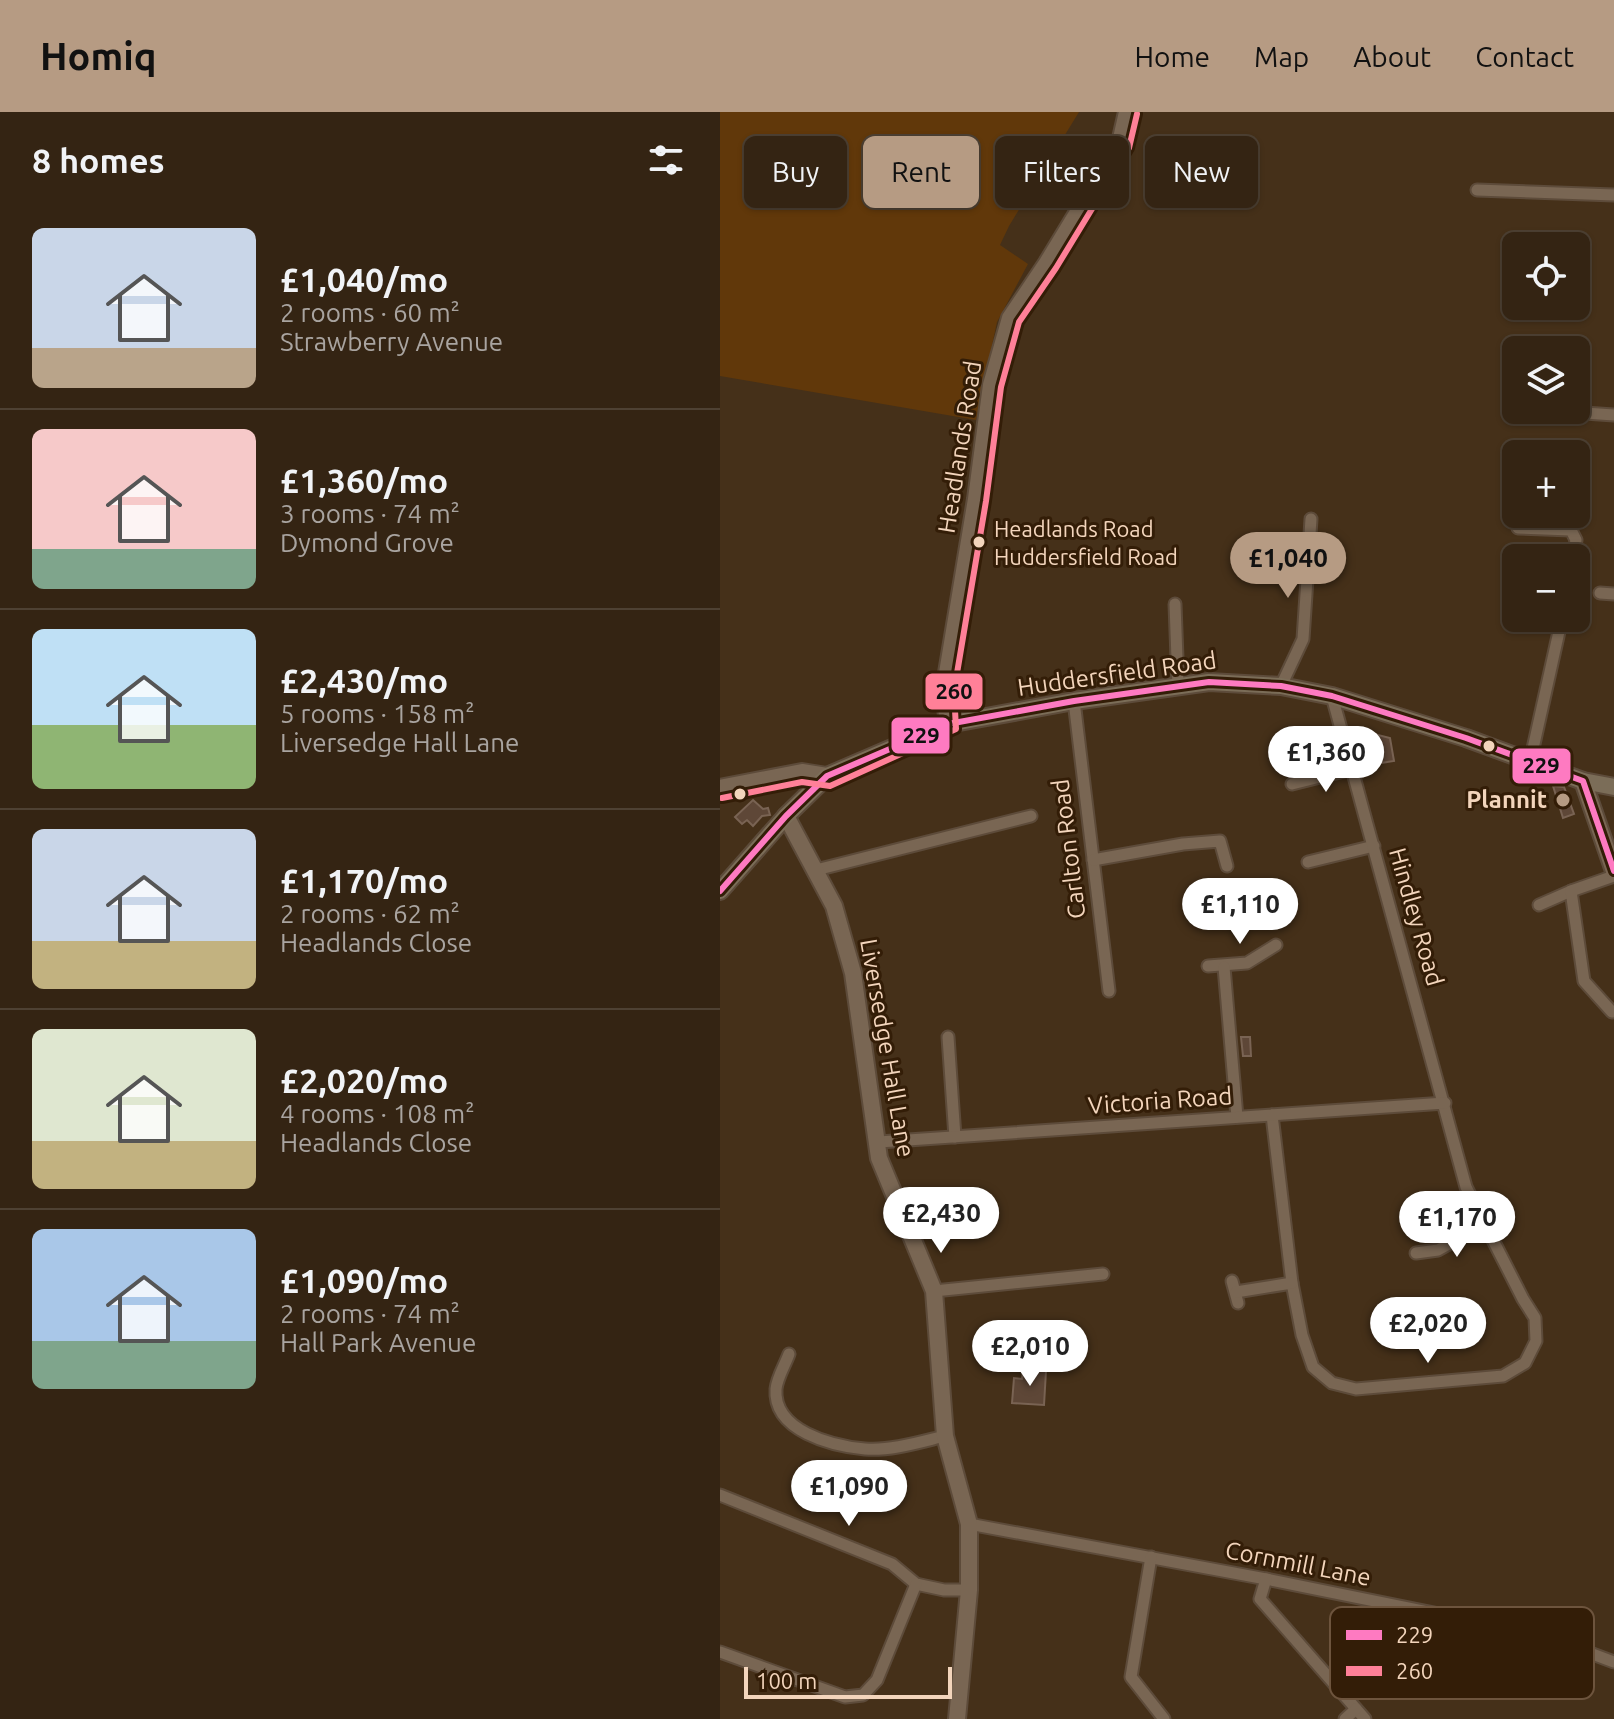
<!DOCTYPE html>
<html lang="en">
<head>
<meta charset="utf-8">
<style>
	:root { --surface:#342413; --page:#3f3021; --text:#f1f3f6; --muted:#a9a4a0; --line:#4e4133; --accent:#b69b83 }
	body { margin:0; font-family:Ubuntu,sans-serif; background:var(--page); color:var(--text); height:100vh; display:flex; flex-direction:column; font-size:30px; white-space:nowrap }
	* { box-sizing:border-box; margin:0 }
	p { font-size:26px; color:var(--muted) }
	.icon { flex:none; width:44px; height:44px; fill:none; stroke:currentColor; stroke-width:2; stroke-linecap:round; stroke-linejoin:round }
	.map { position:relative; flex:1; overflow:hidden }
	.drawer { display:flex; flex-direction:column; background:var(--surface); width:720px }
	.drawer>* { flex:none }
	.hud { position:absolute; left:24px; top:24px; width:750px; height:72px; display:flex; gap:16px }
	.fabs { position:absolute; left:782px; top:120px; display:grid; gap:16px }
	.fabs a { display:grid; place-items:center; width:88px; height:88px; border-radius:12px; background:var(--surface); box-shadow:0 2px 6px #0004,0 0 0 2px var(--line); font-size:40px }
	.scale { position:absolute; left:24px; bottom:20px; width:208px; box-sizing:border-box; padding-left:8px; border:4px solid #f3d5bc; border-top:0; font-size:22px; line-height:28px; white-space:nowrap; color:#f3d5bc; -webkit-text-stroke:6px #331d07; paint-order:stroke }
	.price { position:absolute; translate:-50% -68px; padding:0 18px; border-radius:28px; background:#fff; color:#222; font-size:26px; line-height:52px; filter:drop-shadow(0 2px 4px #0008) }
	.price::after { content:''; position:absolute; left:50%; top:48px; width:24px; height:18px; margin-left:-12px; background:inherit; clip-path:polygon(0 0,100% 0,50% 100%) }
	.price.active { background:var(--accent); color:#111 }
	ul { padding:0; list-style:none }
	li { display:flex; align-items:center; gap:24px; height:200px; padding:0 32px }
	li+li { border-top:2px solid var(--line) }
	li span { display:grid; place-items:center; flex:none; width:224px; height:160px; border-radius:12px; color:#555 }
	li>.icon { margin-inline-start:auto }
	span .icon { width:96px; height:96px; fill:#fffc; stroke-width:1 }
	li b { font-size:34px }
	h2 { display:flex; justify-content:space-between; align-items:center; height:96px; padding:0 32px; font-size:34px }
	.chip { padding:0 28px; border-radius:12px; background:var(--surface); box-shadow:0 2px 6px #0004,0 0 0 2px var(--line); font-size:28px; line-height:72px }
	.chip.active { background:var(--accent); color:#111 }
	header { display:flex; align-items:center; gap:48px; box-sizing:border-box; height:112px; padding:0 40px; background:var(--accent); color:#111 }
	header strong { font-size:38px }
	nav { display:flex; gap:44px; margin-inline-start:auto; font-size:28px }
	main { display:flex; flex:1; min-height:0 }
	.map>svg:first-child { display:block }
	.built { fill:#61380a }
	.building { fill:#5e4737; stroke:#796353; stroke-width:2 }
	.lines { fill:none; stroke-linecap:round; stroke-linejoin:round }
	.street-casing { stroke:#5d4b3a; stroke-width:15 }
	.secondary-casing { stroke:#5d4b3a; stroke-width:20 }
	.primary-casing { stroke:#5d4b3a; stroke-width:20 }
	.street { stroke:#796653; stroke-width:11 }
	.secondary { stroke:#796653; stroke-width:16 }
	.primary { stroke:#7b6d58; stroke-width:16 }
	.bus-1-casing { stroke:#331d07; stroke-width:12 }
	.bus-2-casing { stroke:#331d07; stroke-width:12 }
	.bus-1 { stroke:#fe7ac1; stroke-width:6 }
	.bus-2 { stroke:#ff8098; stroke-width:6 }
	.bus-dot { fill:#f3d5bc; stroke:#331d07; stroke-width:3 }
	.poi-dot { fill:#b69b83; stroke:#331d07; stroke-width:3 }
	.labels { text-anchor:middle; stroke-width:6; stroke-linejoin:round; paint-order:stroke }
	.bus-label { font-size:22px; fill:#f3d5bc; stroke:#331d07; text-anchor:start }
	.street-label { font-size:24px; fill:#f3d5bc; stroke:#331d07 }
	.poi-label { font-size:24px; font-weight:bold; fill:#f3d5bc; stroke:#331d07; text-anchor:end }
	.key { fill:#331d07; stroke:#6d543d; stroke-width:2 }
	.key-label { font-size:22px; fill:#f3d5bc }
	.line-badge { stroke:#331d07; stroke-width:3 }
	.pale-badge-label { font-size:22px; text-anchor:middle; font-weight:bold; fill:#111 }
</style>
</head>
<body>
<header>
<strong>Homiq</strong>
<nav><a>Home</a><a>Map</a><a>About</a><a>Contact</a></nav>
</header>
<main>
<section class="drawer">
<h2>8 homes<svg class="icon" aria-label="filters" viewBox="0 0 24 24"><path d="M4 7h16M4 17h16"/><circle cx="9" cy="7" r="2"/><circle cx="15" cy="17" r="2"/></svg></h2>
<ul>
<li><span style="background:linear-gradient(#c9d6e8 75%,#b9a48a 0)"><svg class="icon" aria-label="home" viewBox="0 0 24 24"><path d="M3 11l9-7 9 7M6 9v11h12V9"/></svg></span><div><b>£1,040/mo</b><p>2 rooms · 60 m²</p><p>Strawberry Avenue</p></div></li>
<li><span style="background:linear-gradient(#f6c9c9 75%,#7fa58c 0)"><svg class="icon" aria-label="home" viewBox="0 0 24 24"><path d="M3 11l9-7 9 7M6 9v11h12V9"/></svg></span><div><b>£1,360/mo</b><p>3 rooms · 74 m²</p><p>Dymond Grove</p></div></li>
<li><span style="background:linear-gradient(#bfe0f5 60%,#8fb573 0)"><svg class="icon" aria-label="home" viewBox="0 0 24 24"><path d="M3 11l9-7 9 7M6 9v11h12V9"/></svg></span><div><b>£2,430/mo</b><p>5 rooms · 158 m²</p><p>Liversedge Hall Lane</p></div></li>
<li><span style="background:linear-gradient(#c9d6e8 70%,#c2b280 0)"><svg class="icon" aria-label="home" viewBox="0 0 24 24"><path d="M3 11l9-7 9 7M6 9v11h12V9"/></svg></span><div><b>£1,170/mo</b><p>2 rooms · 62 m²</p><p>Headlands Close</p></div></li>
<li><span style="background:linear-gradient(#dfe7d0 70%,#c2b280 0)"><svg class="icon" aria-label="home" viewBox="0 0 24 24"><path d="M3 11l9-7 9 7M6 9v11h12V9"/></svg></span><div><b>£2,020/mo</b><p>4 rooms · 108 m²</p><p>Headlands Close</p></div></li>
<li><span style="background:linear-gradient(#a9c7e8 70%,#7fa58c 0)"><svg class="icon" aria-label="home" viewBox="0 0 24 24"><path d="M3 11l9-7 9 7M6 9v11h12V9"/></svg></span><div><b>£1,090/mo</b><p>2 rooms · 74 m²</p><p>Hall Park Avenue</p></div></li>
</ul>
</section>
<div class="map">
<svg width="894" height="1607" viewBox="0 0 894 1607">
	<rect width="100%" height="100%" fill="#453019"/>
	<polygon class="built" points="0,0 359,0 289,114 280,133 308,152 277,210 256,308 0,264"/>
	<g class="building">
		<polygon points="654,622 670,626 674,649 654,652 650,630"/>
		<polygon points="833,674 844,675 854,702 843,706"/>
		<polygon points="33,688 43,697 48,696 50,703 42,704 33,714 27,708 22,712 15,705"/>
		<polygon points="521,925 530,925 531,944 523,944"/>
		<polygon points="303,1258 326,1259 324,1293 292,1291 294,1266 302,1267"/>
	</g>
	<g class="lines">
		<defs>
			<g id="street">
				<polyline points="757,78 894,83"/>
				<polyline points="821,298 894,303"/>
				<polyline points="798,416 851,418 856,428 853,446"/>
				<polyline points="880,481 894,482"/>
				<polyline points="455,492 458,574"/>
				<polyline points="561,574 583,527 591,407"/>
				<polyline points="354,589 389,879"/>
				<polyline points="810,650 842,506"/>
				<polyline points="572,672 632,657"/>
				<polyline points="373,748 463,732 500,729 507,754"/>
				<polyline points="588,750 654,734"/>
				<polyline points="96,758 311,704"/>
				<polyline points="819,793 851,779"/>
				<polyline points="488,854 527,851 556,833"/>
				<polyline points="504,855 517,1005"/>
				<polyline points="892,900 864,869 851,779 894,764"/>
				<polyline points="228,925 235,1025"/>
				<polyline points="552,1003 572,1171 582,1223 593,1255 612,1271 636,1277 783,1264 805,1251 816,1229 815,1206 803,1187 746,1075 612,584"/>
				<polyline points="159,1030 725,991"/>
				<polyline points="696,1141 718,1138 765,1112"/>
				<polyline points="512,1169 518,1191"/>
				<polyline points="214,1179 383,1162"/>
				<polyline points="516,1180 572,1171"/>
				<path d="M69,1242C65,1253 57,1266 56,1277C53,1319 112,1334 145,1337C171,1339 200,1330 225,1324"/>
				<polyline points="0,1383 172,1452 196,1472 224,1478 249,1478"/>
				<polyline points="249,1412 546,1467 822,1523 894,1550"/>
				<polyline points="431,1445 411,1565 444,1607"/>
				<polyline points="546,1467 540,1487 645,1607"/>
				<polyline points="0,1540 125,1585 143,1583 157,1568 196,1472"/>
				<polyline points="625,1607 636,1597"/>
			</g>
			<g id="secondary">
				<polyline points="228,612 224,579 256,387 271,273 290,206 327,151 400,31 407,0"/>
				<polyline points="863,669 894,759"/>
				<polyline points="0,676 82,660 107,664"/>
				<polyline points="66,704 114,794 133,861 159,1046 214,1179 225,1324 249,1412 249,1478 237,1607"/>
			</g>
			<polyline id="primary" points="0,779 66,704 107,664 228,612 354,589 489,570 561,574 612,584 746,626 863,669 894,675"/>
		</defs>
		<use href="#street" class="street-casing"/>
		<use href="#secondary" class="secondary-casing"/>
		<use href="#primary" class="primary-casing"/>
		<use href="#street" class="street"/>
		<use href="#secondary" class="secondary"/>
		<use href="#primary" class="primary"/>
		<defs>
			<polyline id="bus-1" points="0,779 66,704 107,664 228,612 354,589 489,570 561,574 612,584 746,626 863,669 894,759"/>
			<polyline id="bus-2" points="2,686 82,670 110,674 236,617 234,579 266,389 281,275 299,210 336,156 409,36 417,2"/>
		</defs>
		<use href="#bus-1" class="bus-1-casing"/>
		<use href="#bus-2" class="bus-2-casing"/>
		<use href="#bus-1" class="bus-1"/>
		<use href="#bus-2" class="bus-2"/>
	</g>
	<g class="bus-dot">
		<circle cx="259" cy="430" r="7"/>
		<circle cx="769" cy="634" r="7"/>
		<circle cx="20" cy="682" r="7"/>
	</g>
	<circle class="poi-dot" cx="843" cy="688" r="8"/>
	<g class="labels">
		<g class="bus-label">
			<text x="274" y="425">Headlands Road<tspan x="274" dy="28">Huddersfield Road</tspan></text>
		</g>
		<g class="street-label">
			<text transform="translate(240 335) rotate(-81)" y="8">Headlands Road</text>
			<text transform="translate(397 562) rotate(-8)" y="8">Huddersfield Road</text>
			<text transform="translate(349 737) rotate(-97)" y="8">Carlton Road</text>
			<text transform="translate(696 805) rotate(74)" y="8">Hindley Road</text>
			<text transform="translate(167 936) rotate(80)" y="8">Liversedge Hall Lane</text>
			<text transform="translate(440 989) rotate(-4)" y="8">Victoria Road</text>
			<text transform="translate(578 1452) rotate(11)" y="8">Cornmill Lane</text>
		</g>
		<g class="poi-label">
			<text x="827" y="696">Plannit</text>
		</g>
	</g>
	<rect x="610" y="1495" width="264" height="92" rx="12" class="key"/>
	<rect x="626" y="1518" width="36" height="10" fill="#fe7ac1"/>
	<rect x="626" y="1554" width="36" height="10" fill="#ff8098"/>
	<g class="key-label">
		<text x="676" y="1531">229</text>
		<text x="676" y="1567">260</text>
	</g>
	<g class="line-badge">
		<rect x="204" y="560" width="60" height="39" rx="8" fill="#ff8098"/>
		<rect x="170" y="604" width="61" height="39" rx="8" fill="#fe7ac1"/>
		<rect x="791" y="635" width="61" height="38" rx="8" fill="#fe7ac1"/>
	</g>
	<g class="pale-badge-label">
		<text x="234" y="587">260</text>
		<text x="201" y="631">229</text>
		<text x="821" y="661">229</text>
	</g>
</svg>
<div class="fabs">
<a><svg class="icon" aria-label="locate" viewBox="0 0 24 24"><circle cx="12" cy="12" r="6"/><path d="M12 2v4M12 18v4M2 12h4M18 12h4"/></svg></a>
<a><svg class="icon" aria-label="layers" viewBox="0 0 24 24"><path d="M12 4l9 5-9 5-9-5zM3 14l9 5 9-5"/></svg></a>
<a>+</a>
<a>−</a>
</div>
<div class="scale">100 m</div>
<b class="price active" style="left:568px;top:488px">£1,040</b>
<b class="price" style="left:606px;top:682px">£1,360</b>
<b class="price" style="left:520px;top:834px">£1,110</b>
<b class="price" style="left:221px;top:1143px">£2,430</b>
<b class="price" style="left:737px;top:1147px">£1,170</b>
<b class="price" style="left:708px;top:1253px">£2,020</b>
<b class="price" style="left:310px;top:1276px">£2,010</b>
<b class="price" style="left:129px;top:1416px">£1,090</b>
<div class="hud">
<a class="chip">Buy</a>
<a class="chip active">Rent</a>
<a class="chip">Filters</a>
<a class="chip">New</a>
</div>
</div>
</main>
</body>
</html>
